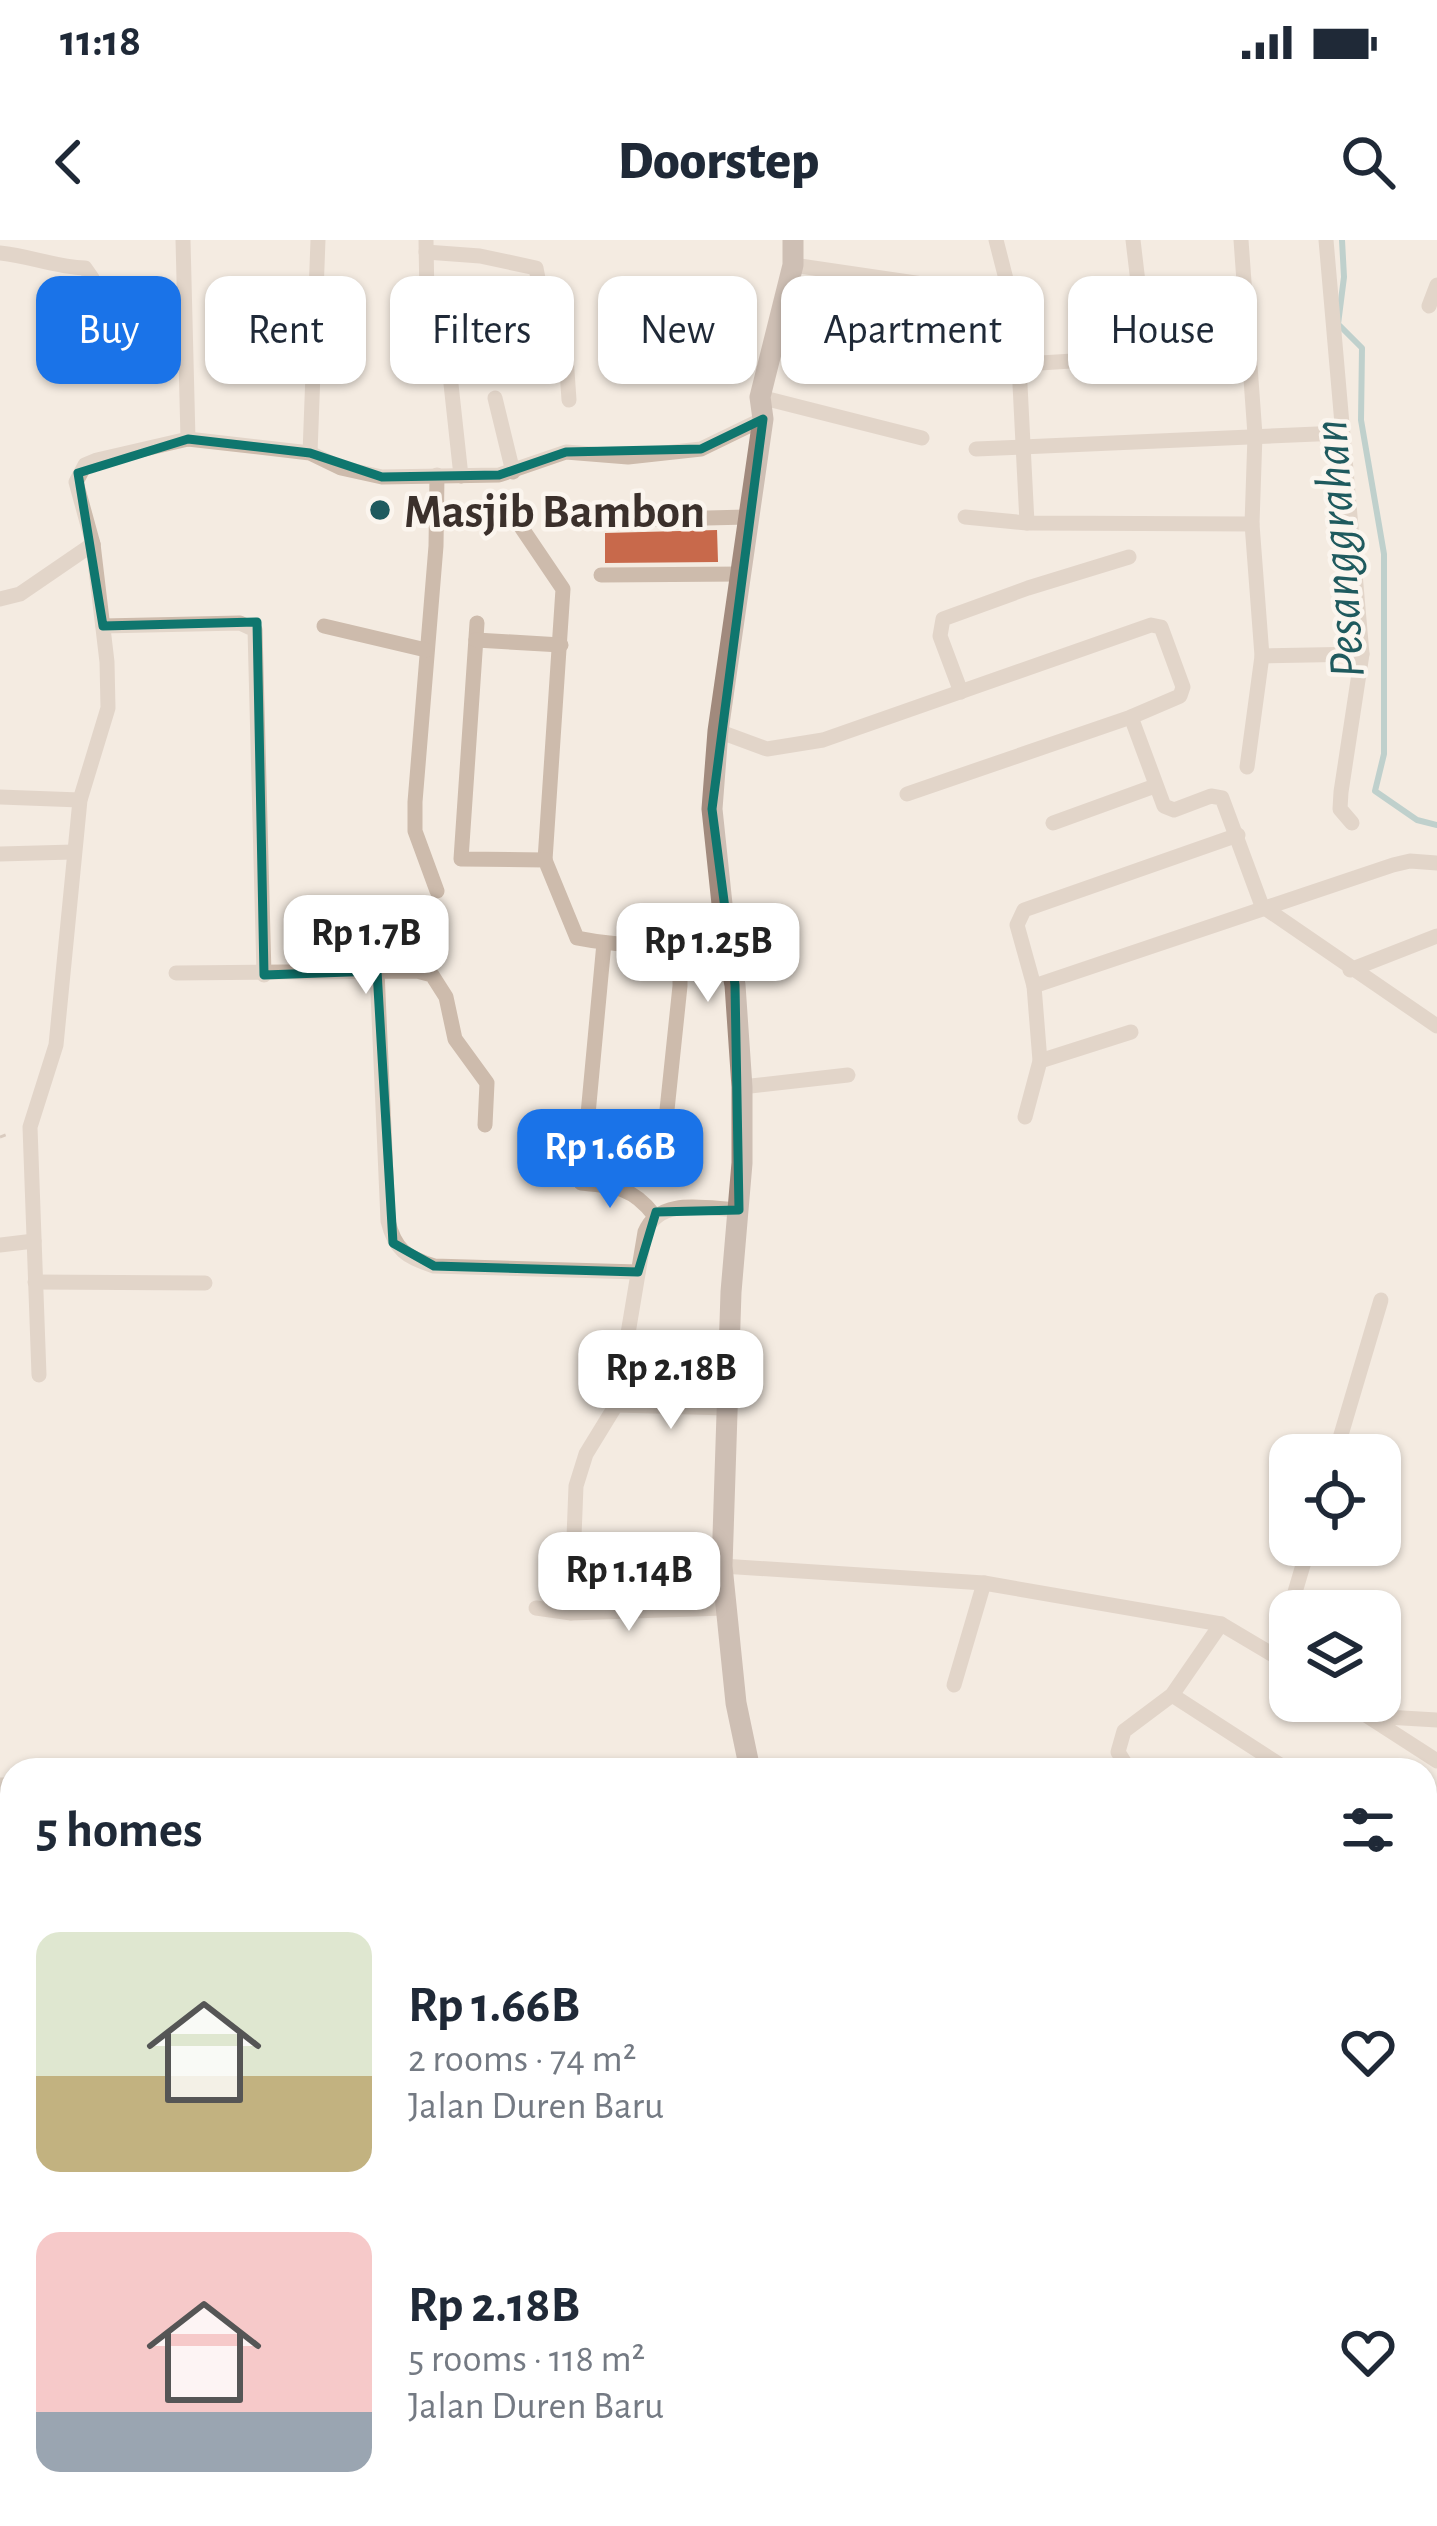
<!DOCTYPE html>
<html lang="en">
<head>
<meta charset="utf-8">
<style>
	:root { --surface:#fff; --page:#f2f2f3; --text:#1f2937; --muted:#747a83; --accent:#1a73e8 }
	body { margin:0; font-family:"Alegreya Sans",sans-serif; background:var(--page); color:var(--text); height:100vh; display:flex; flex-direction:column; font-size:45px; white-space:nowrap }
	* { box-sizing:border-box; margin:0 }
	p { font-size:39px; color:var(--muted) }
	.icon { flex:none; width:66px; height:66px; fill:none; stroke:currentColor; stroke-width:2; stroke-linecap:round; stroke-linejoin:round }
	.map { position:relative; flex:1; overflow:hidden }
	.drawer { position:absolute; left:0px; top:1518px; width:1437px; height:768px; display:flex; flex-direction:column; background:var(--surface); border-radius:36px 36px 0 0; box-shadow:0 3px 9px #0004 }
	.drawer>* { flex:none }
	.banner { position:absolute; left:36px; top:36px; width:1365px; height:108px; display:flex; gap:24px }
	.buttons { position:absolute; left:1269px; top:1194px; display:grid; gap:24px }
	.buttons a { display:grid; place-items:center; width:132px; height:132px; border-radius:24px; background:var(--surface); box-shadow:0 3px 9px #0004; font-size:60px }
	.price { position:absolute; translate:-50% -102px; padding:0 27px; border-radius:24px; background:#fff; color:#222; font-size:39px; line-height:78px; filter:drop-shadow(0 3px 6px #0008) }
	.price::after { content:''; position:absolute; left:50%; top:72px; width:36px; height:27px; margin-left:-18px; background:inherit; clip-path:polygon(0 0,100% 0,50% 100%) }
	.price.active { background:var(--accent); color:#fff }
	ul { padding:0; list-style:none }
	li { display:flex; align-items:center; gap:36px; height:300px; padding:0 36px }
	li span { display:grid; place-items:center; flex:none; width:336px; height:240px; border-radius:24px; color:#555 }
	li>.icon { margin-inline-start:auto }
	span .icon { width:144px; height:144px; fill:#fffc; stroke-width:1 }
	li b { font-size:51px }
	h2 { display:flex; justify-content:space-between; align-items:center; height:144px; padding:0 36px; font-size:51px }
	.tag { padding:0 42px; border-radius:24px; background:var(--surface); box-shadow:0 3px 9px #0004; font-size:42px; line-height:108px }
	.tag.active { background:var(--accent); color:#fff }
	.status { display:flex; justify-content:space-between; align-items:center; height:84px; padding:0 60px; background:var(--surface); direction:ltr }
	.status svg { height:33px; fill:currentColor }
	header { display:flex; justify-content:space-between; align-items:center; height:156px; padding:0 36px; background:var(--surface); font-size:54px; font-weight:800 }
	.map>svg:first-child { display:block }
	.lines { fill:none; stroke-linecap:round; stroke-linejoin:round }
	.stream { stroke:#7fb0b2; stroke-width:6 }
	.building { fill:#c8694b }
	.path { stroke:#b9a596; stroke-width:3; stroke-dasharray:6 6; stroke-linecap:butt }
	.street { stroke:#cdbbac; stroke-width:15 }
	.secondary { stroke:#a18a7d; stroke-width:21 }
	.marked { fill:none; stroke:#0f766e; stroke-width:9; stroke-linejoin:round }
	.poi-dot { fill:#1f5a5e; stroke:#fbf5ee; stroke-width:4.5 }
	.labels { text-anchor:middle; stroke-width:9; stroke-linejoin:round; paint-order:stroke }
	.poi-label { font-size:48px; font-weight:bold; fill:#3b302b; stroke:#fbf5ee; text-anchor:start }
	.water-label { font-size:51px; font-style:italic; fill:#1f5a5e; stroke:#fbf5ee }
</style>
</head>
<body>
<div class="status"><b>11:18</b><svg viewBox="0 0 49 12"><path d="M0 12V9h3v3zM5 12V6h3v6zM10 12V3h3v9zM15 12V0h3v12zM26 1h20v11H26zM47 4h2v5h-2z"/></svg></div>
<header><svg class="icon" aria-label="back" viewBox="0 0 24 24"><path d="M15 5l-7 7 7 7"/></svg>Doorstep<svg class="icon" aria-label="search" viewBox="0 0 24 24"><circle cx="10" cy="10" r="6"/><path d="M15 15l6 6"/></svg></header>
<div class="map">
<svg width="1437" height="2286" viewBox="0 0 1437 2286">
	<rect width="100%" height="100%" fill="#f4ebe1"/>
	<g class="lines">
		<polyline class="stream" points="1342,0 1344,37 1338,84 1362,108 1361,180 1384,314 1384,514 1375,551 1417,580 1437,585"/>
	</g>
	<polygon class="building" points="717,290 718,322 605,323 605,293"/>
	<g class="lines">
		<polyline class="path" points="0,897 11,893"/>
		<g class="street">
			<polyline points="183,0 188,199"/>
			<polyline points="426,0 427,60"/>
			<polyline points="1133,0 1147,118"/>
			<polyline points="1241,0 1255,195 1252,284 1262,416 1247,527"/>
			<polyline points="1326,0 1362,414 1341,552 1340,569 1352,583"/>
			<polyline points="426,12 480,16 536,28 541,54 554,79 566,116 569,160"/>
			<path d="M0,13C30,16 55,27 85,28L92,38L98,76L184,73"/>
			<polyline points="793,25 963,50 1003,46 1006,39 996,0"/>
			<polyline points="1429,66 1437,45"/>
			<polyline points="1019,125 1027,283"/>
			<polyline points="993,126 1248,110"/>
			<polyline points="450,135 461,236"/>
			<polyline points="760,157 922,198"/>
			<polyline points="495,158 513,232"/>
			<polyline points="976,209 1340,193"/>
			<polyline points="310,213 318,0"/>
			<polyline points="437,235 436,306 415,562 415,591 437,651"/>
			<polyline points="965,277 1027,283 1252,284"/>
			<polyline points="515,278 563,349 545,620"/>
			<polyline points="588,281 747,277"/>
			<polyline points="601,335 743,334"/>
			<polyline points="0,359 20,354 93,304 76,242 85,225 97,220 188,199 310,213 341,228 382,237 499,235 566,212 628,217 701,209 763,179"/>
			<path d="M477,383L461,619L545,620L577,698C626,708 677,706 726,702"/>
			<polyline points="103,386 240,383 255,390 264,735"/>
			<polyline points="324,386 426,410"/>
			<polyline points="476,400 561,405"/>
			<polyline points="1262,416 1362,414"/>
			<polyline points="961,452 940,396 943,379 1028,348 1129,317"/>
			<polyline points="1131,477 1164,566 1174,570 1211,556 1222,558 1262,666 1437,786"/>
			<polyline points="718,491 767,509 823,500 1151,385 1161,387 1183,447 1180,456 1131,477 907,554"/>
			<polyline points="0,557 80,560"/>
			<polyline points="1053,583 1155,546"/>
			<polyline points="0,614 73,612"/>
			<polyline points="604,703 587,885 665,889 680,746 680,706"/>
			<polyline points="1350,730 1437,696"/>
			<path d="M377,731L388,981C395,1010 406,1017 434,1026L638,1032"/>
			<polyline points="176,733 417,731 432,735 446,757 455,799 487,843 485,885"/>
			<polyline points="1034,746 1017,685 1024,670 1238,595"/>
			<polyline points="1040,821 1131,792"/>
			<polyline points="742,847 848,835"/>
			<polyline points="1025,877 1040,821 1034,746 1393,625 1410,621 1437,623"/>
			<path d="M581,943C614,946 633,947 654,975"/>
			<polyline points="0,1005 34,1001"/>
			<polyline points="35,1042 205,1043"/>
			<polyline points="39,1135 30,887 56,805 80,560 108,468 107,422 93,304"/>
			<polyline points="616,1165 727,1168"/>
			<polyline points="1335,1215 1381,1060"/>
			<polyline points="722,1326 984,1343 1221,1384 1290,1425"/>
			<polyline points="536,1368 571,1373 725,1368"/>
			<path d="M571,1373L576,1246L586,1214L616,1165L645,992C660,956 707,969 739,970"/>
			<polyline points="1276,1416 1309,1305"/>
			<polyline points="954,1445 984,1343"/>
			<polyline points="1172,1455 1288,1530"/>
			<polyline points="1344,1461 1437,1521"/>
			<polyline points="1369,1476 1437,1480"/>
			<polyline points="1129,1530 1118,1512 1124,1491 1172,1455 1221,1384"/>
			<polyline points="0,1545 12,1545"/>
			<polyline points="0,1612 7,1720 0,1733"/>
			<polyline points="1425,1619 1437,1627"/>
			<polyline points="1425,1985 1437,1983"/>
			<polyline points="0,2258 12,2257"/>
			<polyline points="421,2274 426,2286"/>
			<polyline points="496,2274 501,2286"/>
			<polyline points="576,2274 580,2286"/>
			<polyline points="655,2274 660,2286"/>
			<polyline points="887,2274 891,2286"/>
			<polyline points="978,2274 982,2286"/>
			<polyline points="1067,2274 1071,2286"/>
			<polyline points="1157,2274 1161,2286"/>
			<polyline points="1383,2274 1384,2286"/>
			<polyline points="333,2286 333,2274"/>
			<polyline points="787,2286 822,2274"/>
			<polyline points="1324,2286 1343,2280 1355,2286"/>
		</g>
		<g class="secondary">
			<polyline points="750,1530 736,1463 722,1326 731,1052 742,923 742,847 735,745 726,702 712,569 718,491 763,179 760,157 793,25 793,0"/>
			<polyline points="772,2274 777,2286"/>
		</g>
	</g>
	<path d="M0 0H1437V2286H0ZM763,179L712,569L735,745L739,970L656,972L638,1032L434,1026L393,1003L377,731L264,735L257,382L103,386L78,233L188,199L310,213L382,237L499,235L566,212L701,209Z" fill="#f4ebe1" fill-opacity=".55" fill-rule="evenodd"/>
	<path class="marked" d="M763,179L712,569L735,745L739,970L656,972L638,1032L434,1026L393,1003L377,731L264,735L257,382L103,386L78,233L188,199L310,213L382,237L499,235L566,212L701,209Z"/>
	<circle class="poi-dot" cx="380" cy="270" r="12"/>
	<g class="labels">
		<g class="poi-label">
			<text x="404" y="287">Masjib Bambon</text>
		</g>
		<g class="water-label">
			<text transform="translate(1337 309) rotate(-94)" y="18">Pesanggrahan</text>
		</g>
	</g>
</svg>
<div class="buttons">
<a><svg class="icon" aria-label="locate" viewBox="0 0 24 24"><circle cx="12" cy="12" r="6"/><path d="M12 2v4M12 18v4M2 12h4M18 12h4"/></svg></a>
<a><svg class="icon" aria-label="layers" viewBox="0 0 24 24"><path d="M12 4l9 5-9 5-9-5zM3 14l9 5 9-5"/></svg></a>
</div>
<b class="price" style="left:366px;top:757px">Rp 1.7B</b>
<b class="price" style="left:708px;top:765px">Rp 1.25B</b>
<b class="price active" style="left:610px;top:971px">Rp 1.66B</b>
<b class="price" style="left:671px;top:1192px">Rp 2.18B</b>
<b class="price" style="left:629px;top:1394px">Rp 1.14B</b>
<div class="banner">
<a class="tag active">Buy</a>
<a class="tag">Rent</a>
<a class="tag">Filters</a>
<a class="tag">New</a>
<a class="tag">Apartment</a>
<a class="tag">House</a>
</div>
<section class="drawer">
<h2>5 homes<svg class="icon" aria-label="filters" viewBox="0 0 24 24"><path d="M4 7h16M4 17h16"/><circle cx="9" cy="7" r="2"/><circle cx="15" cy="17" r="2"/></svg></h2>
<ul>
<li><span style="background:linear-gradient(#dfe7d0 60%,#c2b280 0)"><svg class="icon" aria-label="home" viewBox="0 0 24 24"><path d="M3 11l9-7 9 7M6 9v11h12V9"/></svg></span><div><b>Rp 1.66B</b><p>2 rooms · 74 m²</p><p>Jalan Duren Baru</p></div><svg class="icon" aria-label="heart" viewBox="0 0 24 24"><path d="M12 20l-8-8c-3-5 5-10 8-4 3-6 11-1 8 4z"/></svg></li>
<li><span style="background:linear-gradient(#f6c9c9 75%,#9aa5b1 0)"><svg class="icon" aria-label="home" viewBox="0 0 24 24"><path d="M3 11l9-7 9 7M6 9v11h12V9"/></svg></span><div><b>Rp 2.18B</b><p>5 rooms · 118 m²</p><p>Jalan Duren Baru</p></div><svg class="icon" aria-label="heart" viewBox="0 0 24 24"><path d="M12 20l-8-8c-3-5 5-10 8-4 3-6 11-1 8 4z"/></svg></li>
</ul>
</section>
</div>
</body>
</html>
